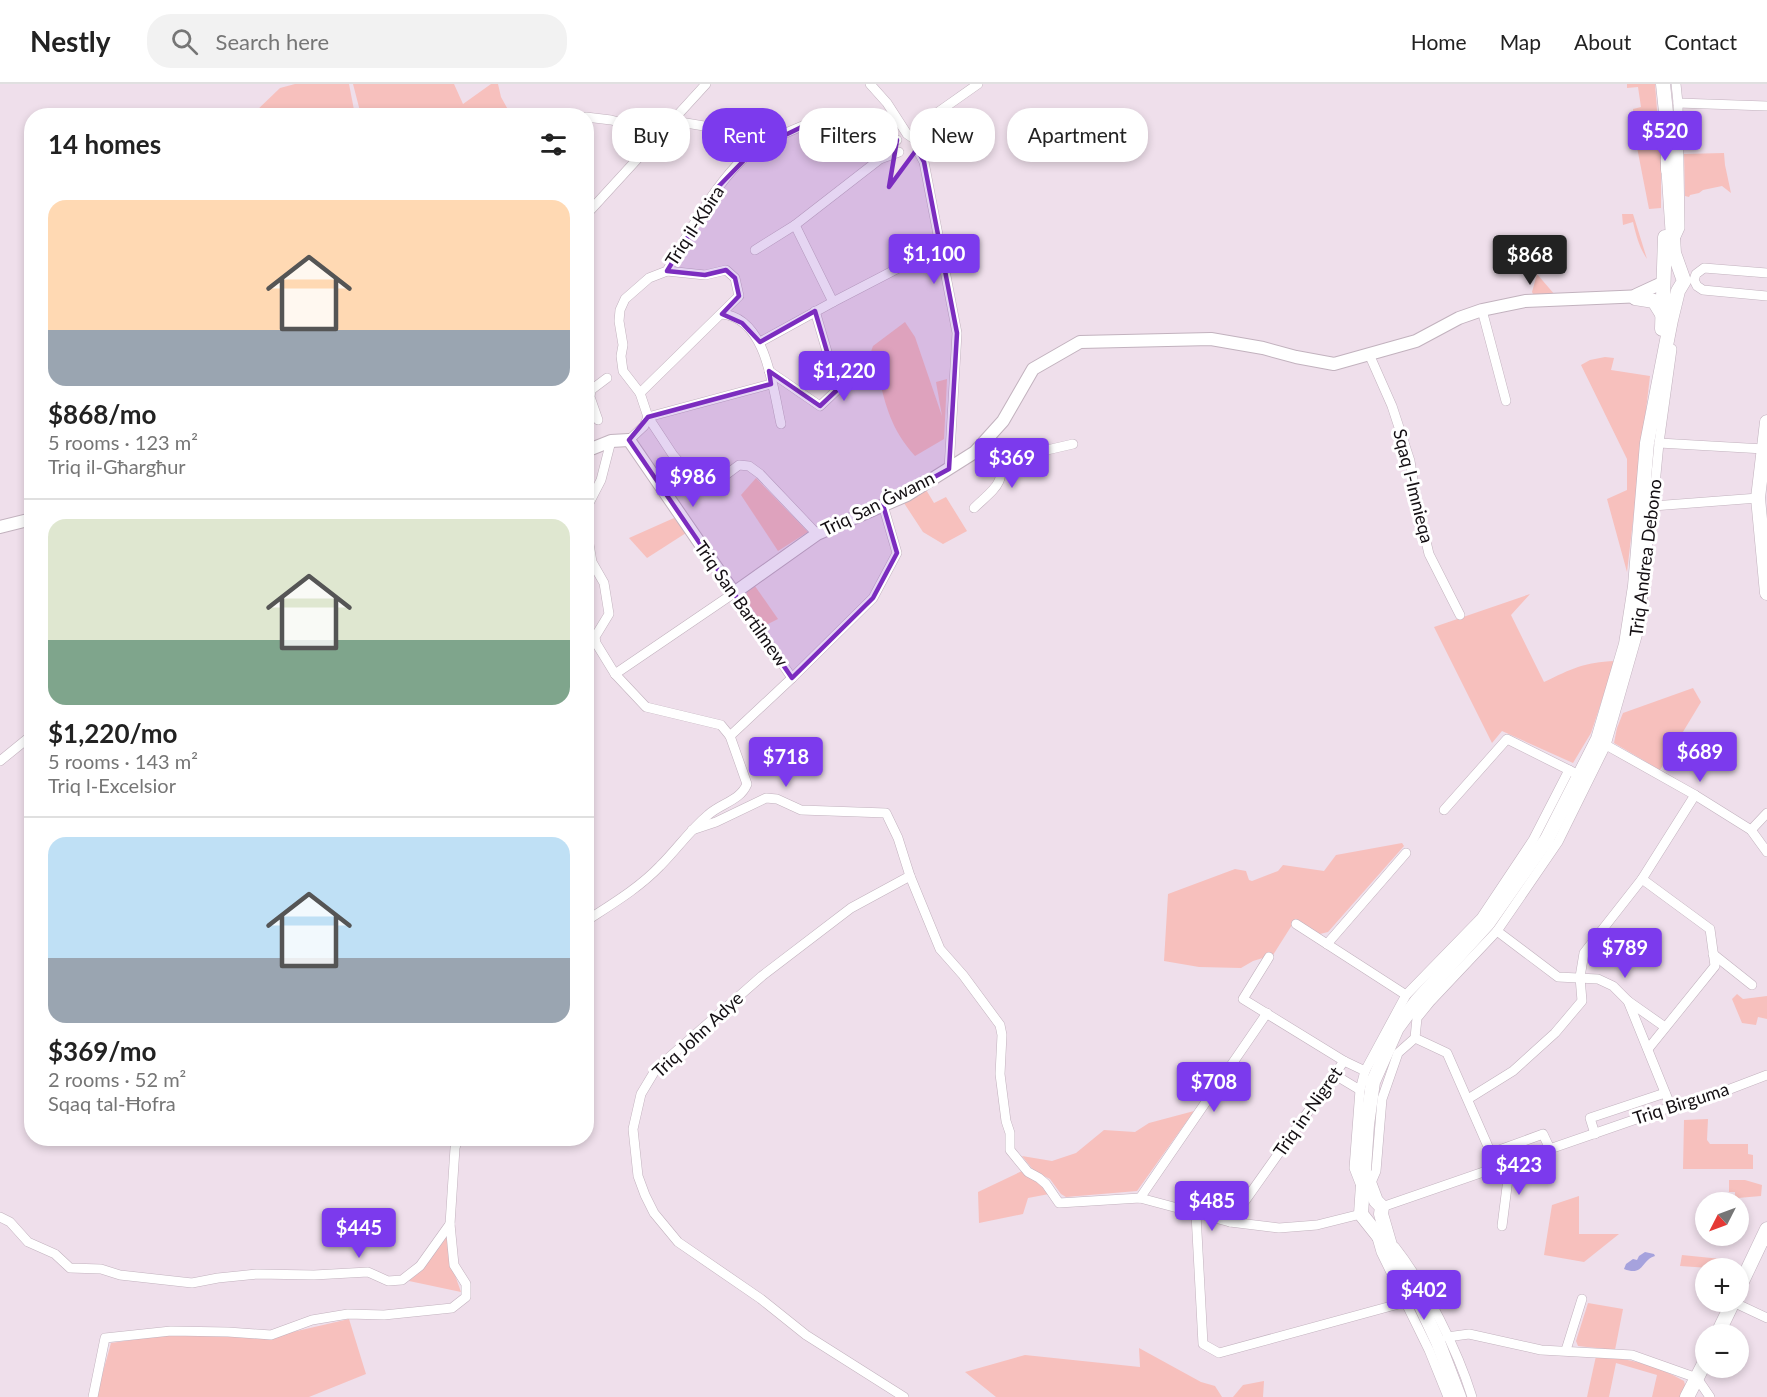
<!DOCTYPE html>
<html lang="en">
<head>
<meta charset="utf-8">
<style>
	:root { --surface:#fff; --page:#f2f2f2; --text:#222; --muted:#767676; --line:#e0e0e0; --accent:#7c3aed }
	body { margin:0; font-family:Lato,sans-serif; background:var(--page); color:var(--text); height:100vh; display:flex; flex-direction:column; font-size:22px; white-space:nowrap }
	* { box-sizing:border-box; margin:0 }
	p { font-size:20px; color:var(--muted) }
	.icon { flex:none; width:33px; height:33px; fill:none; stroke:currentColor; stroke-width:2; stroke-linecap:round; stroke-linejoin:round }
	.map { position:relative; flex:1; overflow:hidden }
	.panel { position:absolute; left:24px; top:24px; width:570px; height:1038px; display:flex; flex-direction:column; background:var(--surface); border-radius:24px; box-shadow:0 3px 9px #0003 }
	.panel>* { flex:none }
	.hud { position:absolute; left:612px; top:24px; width:570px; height:54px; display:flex; gap:12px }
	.needle { width:39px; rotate:228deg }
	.fabs { position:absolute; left:1695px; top:1108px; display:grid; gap:12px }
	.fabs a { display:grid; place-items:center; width:54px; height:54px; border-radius:50%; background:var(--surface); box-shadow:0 3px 9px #0003; font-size:30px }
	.price { position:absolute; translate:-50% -51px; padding:0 14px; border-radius:6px; background:var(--accent); color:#fff; font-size:20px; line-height:39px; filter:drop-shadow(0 2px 3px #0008) }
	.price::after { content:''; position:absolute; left:50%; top:36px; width:18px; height:14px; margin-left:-9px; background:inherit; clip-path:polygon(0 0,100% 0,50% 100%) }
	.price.current { background:#222; color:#fff }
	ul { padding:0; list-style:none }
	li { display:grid; align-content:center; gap:12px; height:318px; padding:0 24px }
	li+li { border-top:2px solid var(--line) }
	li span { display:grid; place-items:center; height:186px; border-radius:18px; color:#555 }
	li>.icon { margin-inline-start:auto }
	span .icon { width:108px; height:108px; fill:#fffc; stroke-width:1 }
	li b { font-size:26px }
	h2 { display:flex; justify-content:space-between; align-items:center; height:72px; padding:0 24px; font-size:26px }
	.pill { padding:0 21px; border-radius:24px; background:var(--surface); box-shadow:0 3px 9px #0003; font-size:21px; line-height:54px }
	.pill.current { background:var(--accent); color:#fff }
	header { display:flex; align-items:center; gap:36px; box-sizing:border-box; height:84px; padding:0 30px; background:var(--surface); border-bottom:2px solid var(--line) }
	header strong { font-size:28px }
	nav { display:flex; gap:33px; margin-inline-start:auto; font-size:21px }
	.search { width:420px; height:54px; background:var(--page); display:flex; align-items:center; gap:15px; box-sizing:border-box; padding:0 21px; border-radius:24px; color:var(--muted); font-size:22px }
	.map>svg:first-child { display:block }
	.green { fill:#f7c0bd }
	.water { fill:#a6a2dd }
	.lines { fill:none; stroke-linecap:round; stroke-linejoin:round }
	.minor-casing { stroke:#c2b2be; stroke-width:10 }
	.tertiary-casing { stroke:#c2b2be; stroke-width:14 }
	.secondary-casing { stroke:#c2b2be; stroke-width:15 }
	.minor { stroke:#fff; stroke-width:9 }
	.tertiary { stroke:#fff; stroke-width:12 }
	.secondary { stroke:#fff; stroke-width:14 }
	.marked { fill:#7b2cbf; fill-opacity:0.2; stroke:#7b2cbf; stroke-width:4.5; stroke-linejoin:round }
	.labels { text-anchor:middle; stroke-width:6; stroke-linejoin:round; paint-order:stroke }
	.street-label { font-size:18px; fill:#140f13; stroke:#fff }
</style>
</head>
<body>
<header>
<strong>Nestly</strong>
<div class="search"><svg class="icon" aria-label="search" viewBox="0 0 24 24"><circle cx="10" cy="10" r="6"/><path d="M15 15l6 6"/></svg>Search here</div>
<nav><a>Home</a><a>Map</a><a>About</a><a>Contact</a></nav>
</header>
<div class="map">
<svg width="1767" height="1313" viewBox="0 0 1767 1313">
	<rect width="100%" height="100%" fill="#efdfeb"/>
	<g class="green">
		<polygon points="295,0 349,0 355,31 252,31 280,4"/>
		<polygon points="353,0 454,0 463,20 491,0 498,0 501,13 511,31 361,31"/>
		<polygon points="1627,0 1655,0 1661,79 1661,124 1649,125 1634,48 1633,25 1641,23 1638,3 1627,4"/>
		<polygon points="1724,69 1725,81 1731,109 1722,102 1703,106 1699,109 1690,111 1689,113 1685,112 1684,70"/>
		<path d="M1622,130H1633L1647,175C1639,163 1636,151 1633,138L1623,141Z"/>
		<polygon points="1537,190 1555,211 1533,210 1532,208"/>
		<path d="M905,238L915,253L942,332L936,298L947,295L944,355L915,372C891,345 886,323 878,290L871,287L867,279L873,262Z"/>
		<polygon points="1605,273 1614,274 1611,286 1650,292 1627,488 1607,415 1627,406 1627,375 1581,281 1590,276"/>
		<polygon points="756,394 808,448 778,467 741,411"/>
		<polygon points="925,404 934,419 946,413 967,447 943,460 923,448 904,419"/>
		<polygon points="674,434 686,449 647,474 629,454"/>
		<polygon points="755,502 778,535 764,542 746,516 747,508"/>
		<path d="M1530,510L1511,531L1544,598C1571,585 1584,578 1615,577L1591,649L1573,679L1502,647L1492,659L1434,543Z"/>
		<polygon points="1693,604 1701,618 1660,686 1614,659 1617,644 1623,629"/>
		<polygon points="1402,759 1404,762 1328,848 1320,850 1299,838 1292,841 1273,871 1253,877 1241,884 1199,883 1164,877 1168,810 1235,785 1246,787 1249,796 1252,797 1278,787 1283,781 1324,787 1336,771"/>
		<polygon points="1737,910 1743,915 1767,912 1767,935 1758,933 1756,941 1742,939 1732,915"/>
		<polygon points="1194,1027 1137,1107 1066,1113 1061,1110 1050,1095 1034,1087 1022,1072 1052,1077 1076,1069 1104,1046 1135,1048 1149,1039"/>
		<polygon points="1708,1035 1707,1056 1710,1060 1748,1060 1748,1070 1753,1071 1753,1085 1683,1085 1684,1036"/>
		<polygon points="1022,1087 1038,1095 1049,1110 1028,1114 1023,1130 979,1139 978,1108"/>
		<polygon points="1729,1096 1745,1096 1762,1101 1761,1112 1738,1114 1735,1112 1735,1108 1729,1108"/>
		<polygon points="1579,1112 1579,1150 1619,1150 1584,1178 1544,1171 1552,1121"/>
		<polygon points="448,1151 450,1177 461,1208 409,1197 424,1184"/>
		<polygon points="1682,1171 1731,1176 1724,1185 1680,1182"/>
		<polygon points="1588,1219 1623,1225 1615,1266 1578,1262 1576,1257"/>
		<polygon points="349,1235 366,1290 309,1313 96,1313 111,1259 165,1251 271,1253"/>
		<polygon points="1139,1264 1201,1298 1215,1302 1222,1313 996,1313 965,1288 1025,1271 1140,1283"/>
		<path d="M1596,1272C1627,1274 1657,1281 1684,1297L1686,1305L1681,1313H1652L1657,1291L1616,1279L1609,1313H1587Z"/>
		<polygon points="1264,1297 1263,1313 1233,1313 1243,1301"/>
	</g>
	<path class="water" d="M1645,1168L1654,1170L1655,1172C1641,1176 1644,1193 1624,1185L1626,1180L1633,1175L1637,1176L1639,1172Z"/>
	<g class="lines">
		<defs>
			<g id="minor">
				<polyline points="870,0 887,19 907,50 917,57 917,65 924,78 957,249 949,385"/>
				<polyline points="1678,19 1767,22"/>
				<polyline points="586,33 611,36 662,49"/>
				<polyline points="674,37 734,47"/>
				<polyline points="915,55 934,31 978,0"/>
				<polyline points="586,131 706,0"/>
				<polyline points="795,141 833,218"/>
				<polyline points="1675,155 1680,144 1678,19 1676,0"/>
				<polyline points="755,166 795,141 880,75 899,68"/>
				<polyline points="1767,189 1704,184 1696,190 1694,196 1697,202 1703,206 1767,212"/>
				<polyline points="1482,226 1506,317"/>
				<path d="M722,230C767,234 773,306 781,340"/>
				<polyline points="760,258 833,218 941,162"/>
				<polyline points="1369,270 1392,322 1410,377 1416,415 1429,470 1460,531"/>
				<polyline points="769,287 820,322 838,305 815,227"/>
				<polyline points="640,309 739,212 735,194 726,186 705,191 667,187"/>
				<polyline points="648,333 771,300"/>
				<polyline points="598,336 590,313 591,306 607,294"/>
				<polyline points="629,356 644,342 648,333"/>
				<polyline points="1659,359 1764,365"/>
				<polyline points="975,368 1034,369 1073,360"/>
				<polyline points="1653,422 1758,414"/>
				<path d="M974,424C996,403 1005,401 1000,369"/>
				<polyline points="586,425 601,396 611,357"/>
				<path d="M586,442L592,478L604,499L609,530L595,553L596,559L615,590L646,623L721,641L730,652L747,700C740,717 721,719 708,731C690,746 677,765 660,782C639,804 612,820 586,837"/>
				<path d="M817,450L760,390L749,382L739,381L719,396L712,398L680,379L673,371L648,333L640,309L623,287L621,272L623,261L619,237L620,226L625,215L649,194L667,187C687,150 719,93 753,66C767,56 795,45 812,38L879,59L897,56"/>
				<polyline points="615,590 734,509 792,594"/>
				<polyline points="730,652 792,594 873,514 897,469 883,421"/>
				<polyline points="1606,661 1695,711 1751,746 1767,768"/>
				<polyline points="0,677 32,651"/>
				<polyline points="1444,726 1507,655 1573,688"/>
				<polyline points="692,746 716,738 766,714 777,715 801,726 886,729 898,754 910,792 940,865 963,891 1000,941 1002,951 1000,990 1006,1037 1010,1049 1010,1066 1028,1088 1039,1094 1046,1100 1059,1119 1140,1114 1230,1138 1279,1144 1317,1141 1361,1130"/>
				<polyline points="1751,746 1767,729"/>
				<polyline points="1642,795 1710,845 1715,882 1648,965"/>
				<polyline points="1296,840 1406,911"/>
				<polyline points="1497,847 1558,893 1598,895 1613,902 1628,917 1671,1023"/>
				<polyline points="1327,860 1406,769"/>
				<polyline points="1713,870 1752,901"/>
				<polyline points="1269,873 1243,915 1344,977 1365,987"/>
				<polyline points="1628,917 1665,943"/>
				<polyline points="1415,954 1447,969 1497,1083"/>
				<polyline points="1335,991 1360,1006"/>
				<polyline points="1468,1015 1513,987 1555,949 1582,917 1580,893 1584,869 1642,795 1695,711"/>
				<polyline points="1595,1050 1590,1034 1665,1009"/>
				<polyline points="1491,1069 1543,1050 1550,1065"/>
				<polyline points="1370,1101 1376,1087 1382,1015 1398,969 1415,954 1417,934 1430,918 1497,847 1558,758 1606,661 1638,549 1645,497 1649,439 1653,422 1659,359 1672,265"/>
				<polyline points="1361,1102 1354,1084 1360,1006 1365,987 1406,911 1481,834 1533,756 1569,686"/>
				<polyline points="1140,1114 1267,929"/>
				<polyline points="1382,1123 1671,1023 1704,1015 1767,991"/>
				<polyline points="1196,1130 1203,1260 1219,1269 1406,1218"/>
				<polyline points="0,1133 10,1138 28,1158 55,1170 70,1184 101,1185 120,1191 192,1199 218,1194 257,1190 314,1191 368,1188 388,1197 402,1196 420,1182 450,1140"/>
				<polyline points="1230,1138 1344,977"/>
				<polyline points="1502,1142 1510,1079"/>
				<polyline points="1377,1154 1381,1168 1429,1266 1448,1313"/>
				<path d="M1395,1163C1425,1201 1458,1267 1472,1313"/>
				<polyline points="1733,1218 1767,1234"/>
				<polyline points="1447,1253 1469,1250 1541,1266 1632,1271 1697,1294 1710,1313"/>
				<polyline points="1566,1266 1582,1215"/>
				<polyline points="93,1313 105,1254 171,1247 228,1248 271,1251 312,1236 348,1230 384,1231 452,1224 466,1213 466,1200 454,1181 450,1140 455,1064 458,1054"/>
				<polyline points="904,1313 806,1251 761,1215 678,1158 654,1129 645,1111 638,1092 633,1045 641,1010 656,985 762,892 851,824 910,792"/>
			</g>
			<g id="tertiary">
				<polyline points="1636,211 1662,199"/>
				<polyline points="586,367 611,357 629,356 734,509 817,450 907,411 975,368 1003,337 1033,285 1080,258 1211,255 1263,264 1296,273 1334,280 1416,257 1459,234 1482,226 1525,217 1644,212"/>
				<polyline points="0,443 32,435"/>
			</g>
			<g id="secondary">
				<polyline points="1663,0 1668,47 1668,86"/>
				<polyline points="1635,214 1654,217 1662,230"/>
				<polyline points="1662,245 1665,153"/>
				<polyline points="1767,338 1758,414 1767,509"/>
				<polyline points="1367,1093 1376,1117 1382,1123 1381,1130 1390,1161"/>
				<polyline points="1738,1206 1767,1145"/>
				<polyline points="1717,1251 1733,1218"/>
				<polyline points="1459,1313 1438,1258 1415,1209 1392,1169 1361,1130 1367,1041 1373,998 1397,944 1417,917 1488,839 1547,755 1598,655 1626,560 1635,502 1647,359 1671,236 1678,207 1684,197 1674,169 1668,79"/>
				<polyline points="1687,1313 1706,1276"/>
			</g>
		</defs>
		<use href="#minor" class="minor-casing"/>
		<use href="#tertiary" class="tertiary-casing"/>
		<use href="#secondary" class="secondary-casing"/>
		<use href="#minor" class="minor"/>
		<use href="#tertiary" class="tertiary"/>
		<use href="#secondary" class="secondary"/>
	</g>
	<path class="marked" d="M812,38L879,59L897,56L889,103L917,65L924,78L957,249L949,385L883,421L897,469L873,514L792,594L629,356L648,333L771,300L769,287L820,322L838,305L815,227L760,258L742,239L722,230L739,212L735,194L726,186L705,191L667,187L719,102L754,66Z"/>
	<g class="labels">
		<g class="street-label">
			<text transform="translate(695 142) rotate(-57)" y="6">Triq il-Kbira</text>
			<text transform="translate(1413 402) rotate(76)" y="6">Sqaq l-Imnieqa</text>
			<text transform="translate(878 420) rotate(-26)" y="6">Triq San Ġwann</text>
			<text transform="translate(1646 474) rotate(-83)" y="6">Triq Andrea Debono</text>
			<text transform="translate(741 520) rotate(55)" y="6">Triq San Bartilmew</text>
			<text transform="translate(698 951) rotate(-43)" y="6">Triq John Adye</text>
			<text transform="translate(1681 1020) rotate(-18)" y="6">Triq Birguma</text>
			<text transform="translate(1308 1028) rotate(-55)" y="6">Triq in-Nigret</text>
		</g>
	</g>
</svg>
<div class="fabs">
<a><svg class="needle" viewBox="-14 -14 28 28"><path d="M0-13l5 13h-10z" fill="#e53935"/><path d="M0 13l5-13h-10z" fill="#767676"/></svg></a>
<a>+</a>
<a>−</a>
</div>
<b class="price" style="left:1665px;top:78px">$520</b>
<b class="price" style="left:934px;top:201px">$1,100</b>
<b class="price current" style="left:1530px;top:202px">$868</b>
<b class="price" style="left:844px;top:318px">$1,220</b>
<b class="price" style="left:1012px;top:405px">$369</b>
<b class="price" style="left:693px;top:424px">$986</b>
<b class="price" style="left:1700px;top:699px">$689</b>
<b class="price" style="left:786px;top:704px">$718</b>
<b class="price" style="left:1625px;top:895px">$789</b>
<b class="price" style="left:1214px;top:1029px">$708</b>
<b class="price" style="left:1519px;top:1112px">$423</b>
<b class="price" style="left:1212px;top:1148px">$485</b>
<b class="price" style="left:359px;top:1175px">$445</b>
<b class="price" style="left:1424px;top:1237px">$402</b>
<div class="hud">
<a class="pill">Buy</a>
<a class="pill current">Rent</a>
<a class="pill">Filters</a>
<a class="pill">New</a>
<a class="pill">Apartment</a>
</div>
<section class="panel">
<h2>14 homes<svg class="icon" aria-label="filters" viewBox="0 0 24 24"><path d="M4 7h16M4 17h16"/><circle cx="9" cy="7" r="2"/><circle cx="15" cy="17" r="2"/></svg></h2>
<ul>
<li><span style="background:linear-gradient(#ffd9b3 70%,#9aa5b1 0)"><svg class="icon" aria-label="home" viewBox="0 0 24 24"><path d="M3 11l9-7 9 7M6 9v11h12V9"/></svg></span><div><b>$868/mo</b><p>5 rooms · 123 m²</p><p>Triq il-Għargħur</p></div></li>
<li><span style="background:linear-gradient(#dfe7d0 65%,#7fa58c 0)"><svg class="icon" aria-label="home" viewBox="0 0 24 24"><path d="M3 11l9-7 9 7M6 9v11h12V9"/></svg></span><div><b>$1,220/mo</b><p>5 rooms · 143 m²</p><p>Triq l-Excelsior</p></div></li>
<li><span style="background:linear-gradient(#bfe0f5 65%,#9aa5b1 0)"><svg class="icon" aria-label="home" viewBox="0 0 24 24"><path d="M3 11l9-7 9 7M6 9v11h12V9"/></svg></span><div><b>$369/mo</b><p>2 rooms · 52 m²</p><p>Sqaq tal-Ħofra</p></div></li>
</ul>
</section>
</div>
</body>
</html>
